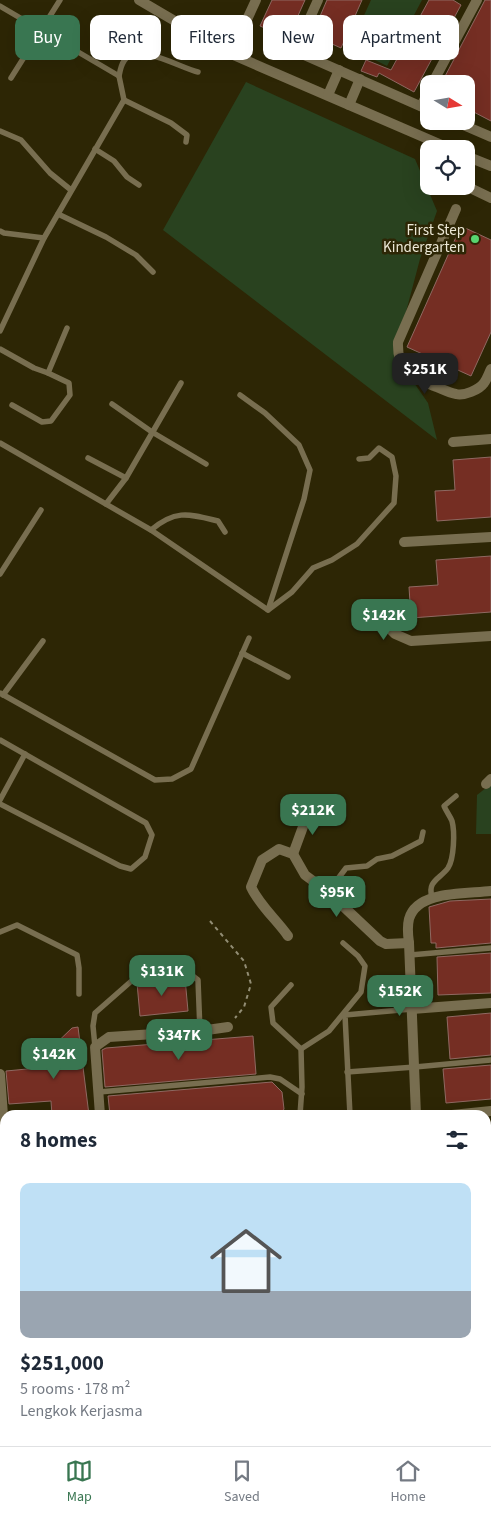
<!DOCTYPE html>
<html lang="en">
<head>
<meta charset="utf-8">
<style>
	:root { --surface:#fff; --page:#f6f6f7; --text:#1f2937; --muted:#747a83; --line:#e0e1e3; --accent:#397651 }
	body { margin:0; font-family:"Source Sans 3",sans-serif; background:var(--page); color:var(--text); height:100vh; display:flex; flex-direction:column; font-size:19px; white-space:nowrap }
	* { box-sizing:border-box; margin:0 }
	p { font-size:16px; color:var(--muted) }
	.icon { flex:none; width:28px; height:28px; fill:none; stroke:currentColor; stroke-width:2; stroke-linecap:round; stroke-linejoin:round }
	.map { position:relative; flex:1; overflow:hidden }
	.sheet { position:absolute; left:0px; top:1110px; width:491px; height:336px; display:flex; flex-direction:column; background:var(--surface); border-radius:15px 15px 0 0; box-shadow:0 5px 20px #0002 }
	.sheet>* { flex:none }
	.hud { position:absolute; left:15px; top:15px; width:461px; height:45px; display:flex; gap:10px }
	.needle { width:32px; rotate:101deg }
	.buttons { position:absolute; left:420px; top:75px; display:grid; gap:10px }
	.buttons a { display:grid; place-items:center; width:55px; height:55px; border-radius:10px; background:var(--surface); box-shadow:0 5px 20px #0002; font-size:25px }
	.price { position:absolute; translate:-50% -42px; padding:0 11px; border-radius:10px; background:var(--accent); color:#fff; font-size:16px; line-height:32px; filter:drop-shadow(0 1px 2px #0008) }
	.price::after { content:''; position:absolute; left:50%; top:30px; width:15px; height:11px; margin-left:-8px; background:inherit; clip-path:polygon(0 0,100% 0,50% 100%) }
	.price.active { background:#222; color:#fff }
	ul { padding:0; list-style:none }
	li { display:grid; align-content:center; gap:10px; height:265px; padding:0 20px }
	li span { display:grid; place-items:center; height:155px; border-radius:10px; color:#555 }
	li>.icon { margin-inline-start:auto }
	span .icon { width:90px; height:90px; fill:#fffc; stroke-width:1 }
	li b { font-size:21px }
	h2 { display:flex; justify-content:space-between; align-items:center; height:60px; padding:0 20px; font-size:21px }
	.chip { padding:0 18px; border-radius:10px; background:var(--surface); box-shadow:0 5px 20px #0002; font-size:18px; line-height:45px }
	.chip.active { background:var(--accent); color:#fff }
	.tab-bar { display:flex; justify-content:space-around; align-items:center; height:70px; border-top:1px solid var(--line); background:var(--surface); font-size:14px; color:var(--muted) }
	.tab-bar a { display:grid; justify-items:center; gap:2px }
	.tab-bar .active { color:var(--accent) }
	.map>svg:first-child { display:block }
	.green { fill:#29421f }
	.building { fill:#752e23; stroke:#8f6962 }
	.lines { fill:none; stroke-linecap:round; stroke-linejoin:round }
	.path { stroke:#928d74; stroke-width:2; stroke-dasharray:4 4; stroke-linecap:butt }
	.lane { stroke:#786e50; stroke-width:5.5 }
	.street { stroke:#786e50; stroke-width:10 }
	.highway { stroke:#ecd385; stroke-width:15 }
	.poi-dot { fill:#58d570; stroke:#2d2605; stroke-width:2 }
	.labels { text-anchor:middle; stroke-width:5; stroke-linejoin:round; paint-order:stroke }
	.poi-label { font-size:15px; fill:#ece8d6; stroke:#2d2605; text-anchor:end }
</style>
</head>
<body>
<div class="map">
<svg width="491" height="1446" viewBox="0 0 491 1446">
	<rect width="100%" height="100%" fill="#2d2605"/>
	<g class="green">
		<polygon points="371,0 422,0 387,66 375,60 382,43 370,38 374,29 361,22"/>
		<polygon points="246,82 415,159 437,211 420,259 398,342 401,364 428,403 437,440 163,230"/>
		<polygon points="491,784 491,834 476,834 477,795"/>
		<polygon points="165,1441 227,1441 225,1446 163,1446"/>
	</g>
	<g class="building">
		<polygon points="272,0 305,0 288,38 260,26"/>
		<polygon points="327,0 362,0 341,48 312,35"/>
		<polygon points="429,0 453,0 461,5 414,92 379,73 377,77 361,71 366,60 391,70"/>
		<polygon points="485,0 491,0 491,121 466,108 466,84 441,84"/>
		<polygon points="369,40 379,45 373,59 363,54"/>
		<polygon points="461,226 491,240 491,332 471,376 407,347"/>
		<polygon points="491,457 491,517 437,521 435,491 455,490 453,460"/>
		<polygon points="491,556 491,612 411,618 409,587 438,585 436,560"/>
		<polygon points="491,899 491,943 436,948 436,943 431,943 429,907 450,901"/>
		<polygon points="491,953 491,993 438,995 437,957"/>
		<polygon points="185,978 188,1011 140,1016 137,983 138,982"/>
		<polygon points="491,1013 491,1055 450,1059 447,1017"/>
		<polygon points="78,1027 89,1115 52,1115 51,1101 9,1104 6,1071 48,1067 47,1052 72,1028"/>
		<polygon points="253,1036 256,1074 105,1087 102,1050 106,1048"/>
		<polygon points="491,1065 491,1099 446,1103 443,1069"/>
		<polygon points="272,1082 282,1092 284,1109 280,1115 110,1115 108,1096"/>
	</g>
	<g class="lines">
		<polyline class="path" points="210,921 244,961 251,984 244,1007 235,1018"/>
		<g class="lane">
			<polyline points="0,6 119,76 124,100 44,238 0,331"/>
			<path d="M119,76C120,71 121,65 124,61C135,40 182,69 198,72"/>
			<polyline points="11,78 60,0"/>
			<polyline points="124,100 171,123 187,135 186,142"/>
			<polyline points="0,131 21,140 50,173 71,190"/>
			<polyline points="95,149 114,161 127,177 139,185"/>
			<polyline points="58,214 106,237 136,255 153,272"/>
			<polyline points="0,231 4,233 44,238"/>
			<polyline points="0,349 34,368 48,373 67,328"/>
			<polyline points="240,395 265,413 299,445 310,470 304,499 268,610"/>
			<polyline points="112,404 152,432 206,464"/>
			<polyline points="12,405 42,422 51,421 70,395 69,383 48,373"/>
			<polyline points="0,443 151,530 268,610 292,592 313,568 332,560 357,544 394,503 396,476 392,457 379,448 369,458 359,459"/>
			<polyline points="88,458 126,478"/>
			<polyline points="106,504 126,478 181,383"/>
			<path d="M151,530C176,509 189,514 218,521L225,532"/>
			<polyline points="0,574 41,510"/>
			<polyline points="242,653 288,677"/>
			<polyline points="0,693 155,780 172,779 191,769 249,638"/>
			<polyline points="3,695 43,641"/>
			<polyline points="0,740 146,823 152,835 145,857 131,869 120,866 0,804"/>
			<polyline points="0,800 25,754"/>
			<polyline points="328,892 346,868 367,866 377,859 392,856 421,841 423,832"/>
			<path d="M432,897C427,881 440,879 448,868C454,859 455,832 452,821C450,816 446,811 444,806L456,796"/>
			<polyline points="0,932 17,925 77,955 79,968 79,994"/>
			<polyline points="410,955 491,948"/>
			<polyline points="291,985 271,1007 273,1023 301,1049 302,1087 300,1115"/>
			<polyline points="95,1047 93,1026 95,1013 136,977 189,973 198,980 200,1031"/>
			<polyline points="301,1049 329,1031 361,992 365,966 358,956 343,943"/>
			<polyline points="347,1072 415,1067 491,1060"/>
			<polyline points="99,1092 270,1077 280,1079 302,1094"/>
			<polyline points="35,1115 38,1114"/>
			<polyline points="350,1115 345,1015 412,1009"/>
			<polyline points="0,1309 5,1309"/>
			<polyline points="486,1326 491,1337"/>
			<polyline points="486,1371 491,1359"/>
			<polyline points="0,1415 5,1415"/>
			<polyline points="458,1441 460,1446"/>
		</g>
		<g class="street">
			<polyline points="139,0 231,54 451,149"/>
			<polyline points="318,0 295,51 429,110"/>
			<polyline points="231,54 256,0"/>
			<polyline points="432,84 477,0"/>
			<polyline points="328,95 339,70"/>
			<polyline points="349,105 360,79"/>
			<polyline points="421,106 429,91"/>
			<polyline points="454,121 491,137"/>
			<polyline points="466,156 491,166"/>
			<polyline points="466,186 491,198"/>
			<path d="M456,209L398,342C397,370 409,376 434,386C440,388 449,393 456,394C464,396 479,390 484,383C487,379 489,373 491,369"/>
			<polyline points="453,442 491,439"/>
			<polyline points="404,542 491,537"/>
			<polyline points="379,613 388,627 395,634 411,641 491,636"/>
			<polyline points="486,784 491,779"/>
			<polyline points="293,854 304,824 316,808"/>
			<path d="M288,936C276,919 260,906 251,887L262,860L279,849L293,854L305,875L328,892L380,941L386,944L409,943"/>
			<polyline points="412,1009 491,1003"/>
			<polyline points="0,1074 5,1143"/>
			<polyline points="100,1115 95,1047 109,1037 200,1031 228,1027"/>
			<path d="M416,1115L409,943C408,936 407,927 409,919C417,890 467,894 491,891"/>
			<polyline points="452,1115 491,1111"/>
			<polyline points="0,1163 5,1163"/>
			<polyline points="0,1252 5,1251"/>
			<polyline points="0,1362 5,1361"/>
			<polyline points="86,1446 88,1441"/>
		</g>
		<g class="highway">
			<polyline points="486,1149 491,1148"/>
			<polyline points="486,1167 491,1167"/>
			<polyline points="0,1196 5,1196"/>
			<polyline points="0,1217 5,1217"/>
		</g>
	</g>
	<circle class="poi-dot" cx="475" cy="239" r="5"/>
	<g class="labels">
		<g class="poi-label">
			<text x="465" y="235">First Step<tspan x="465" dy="17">Kindergarten</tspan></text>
		</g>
	</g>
</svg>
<div class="buttons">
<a><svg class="needle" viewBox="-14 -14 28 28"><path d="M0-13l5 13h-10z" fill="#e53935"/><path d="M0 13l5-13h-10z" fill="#747a83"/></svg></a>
<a><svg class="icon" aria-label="locate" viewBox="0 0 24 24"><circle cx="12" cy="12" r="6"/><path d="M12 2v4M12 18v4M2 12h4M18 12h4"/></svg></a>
</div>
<b class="price active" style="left:425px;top:395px">$251K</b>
<b class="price" style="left:384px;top:641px">$142K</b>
<b class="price" style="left:313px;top:836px">$212K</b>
<b class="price" style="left:337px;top:918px">$95K</b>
<b class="price" style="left:162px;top:997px">$131K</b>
<b class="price" style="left:400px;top:1017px">$152K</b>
<b class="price" style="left:179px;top:1061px">$347K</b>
<b class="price" style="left:54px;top:1080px">$142K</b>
<div class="hud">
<a class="chip active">Buy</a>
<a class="chip">Rent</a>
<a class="chip">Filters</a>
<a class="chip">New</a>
<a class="chip">Apartment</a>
</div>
<section class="sheet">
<h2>8 homes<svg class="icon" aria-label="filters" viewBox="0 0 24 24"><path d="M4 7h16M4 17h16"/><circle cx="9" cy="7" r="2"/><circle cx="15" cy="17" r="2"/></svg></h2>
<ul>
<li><span style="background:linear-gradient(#bfe0f5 70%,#9aa5b1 0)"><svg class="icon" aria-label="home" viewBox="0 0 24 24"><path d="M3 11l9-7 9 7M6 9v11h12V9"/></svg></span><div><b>$251,000</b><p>5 rooms · 178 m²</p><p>Lengkok Kerjasma</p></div></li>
</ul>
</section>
</div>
<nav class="tab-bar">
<a class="active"><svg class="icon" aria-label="map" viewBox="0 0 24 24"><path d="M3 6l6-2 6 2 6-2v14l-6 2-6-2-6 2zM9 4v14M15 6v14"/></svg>Map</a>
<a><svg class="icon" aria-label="saved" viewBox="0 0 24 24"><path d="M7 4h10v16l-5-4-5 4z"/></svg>Saved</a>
<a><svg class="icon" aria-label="home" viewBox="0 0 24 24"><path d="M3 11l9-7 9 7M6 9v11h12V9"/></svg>Home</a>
</nav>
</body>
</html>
